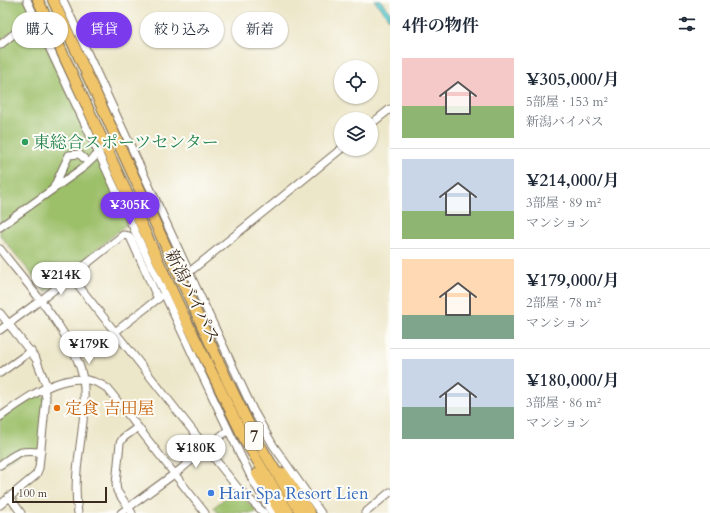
<!DOCTYPE html>
<html lang="ja">
<head>
<meta charset="utf-8">
<style>
	:root { --surface:#fff; --page:#f2f2f3; --text:#1f2937; --muted:#747a83; --line:#e0e1e3; --accent:#7c3aed }
	body { margin:0; font-family:Cardo,"Noto Serif JP",serif; background:var(--page); color:var(--text); height:100vh; display:flex; flex-direction:column; font-size:15px; white-space:nowrap }
	* { box-sizing:border-box; margin:0 }
	p { font-size:13px; color:var(--muted) }
	.icon { flex:none; width:22px; height:22px; fill:none; stroke:currentColor; stroke-width:2; stroke-linecap:round; stroke-linejoin:round }
	.map { position:relative; flex:1; overflow:hidden }
	.sheet { display:flex; flex-direction:column; background:var(--surface); width:320px }
	.sheet>* { flex:none }
	.banner { position:absolute; left:12px; top:12px; width:318px; height:36px; display:flex; gap:8px }
	.buttons { position:absolute; left:334px; top:60px; display:grid; gap:8px }
	.buttons a { display:grid; place-items:center; width:44px; height:44px; border-radius:50%; background:var(--surface); box-shadow:0 1px 3px #0004; font-size:20px }
	.scale { position:absolute; left:12px; bottom:10px; width:95px; box-sizing:border-box; padding-left:4px; border:2px solid #3b2a1e; border-top:0; font-size:11px; line-height:14px; white-space:nowrap; color:#3b2a1e; -webkit-text-stroke:3px #fdfcf7; paint-order:stroke }
	.price { position:absolute; translate:-50% -34px; padding:0 9px; border-radius:14px; background:#fff; color:#222; font-size:13px; line-height:26px; filter:drop-shadow(0 1px 2px #0008) }
	.price::after { content:''; position:absolute; left:50%; top:24px; width:12px; height:9px; margin-left:-6px; background:inherit; clip-path:polygon(0 0,100% 0,50% 100%) }
	.price.current { background:var(--accent); color:#fff }
	ul { padding:0; list-style:none }
	li { display:flex; align-items:center; gap:12px; height:100px; padding:0 12px }
	li+li { border-top:1px solid var(--line) }
	li span { display:grid; place-items:center; flex:none; width:112px; height:80px; border-radius:0px; color:#555 }
	li>.icon { margin-inline-start:auto }
	span .icon { width:48px; height:48px; fill:#fffc; stroke-width:1 }
	li b { font-size:17px }
	h2 { display:flex; justify-content:space-between; align-items:center; height:48px; padding:0 12px; font-size:17px }
	.pill { padding:0 14px; border-radius:18px; background:var(--surface); box-shadow:0 1px 3px #0004; font-size:14px; line-height:36px }
	.pill.current { background:var(--accent); color:#fff }
	main { display:flex; flex:1; min-height:0 }
	.map>svg:first-child { display:block }
	.green { fill:#9cbf69; stroke:#6c7444 }
	.water { fill:#5dcad2; stroke:#4c7a78 }
	.lines { fill:none; stroke-linecap:round; stroke-linejoin:round }
	.minor-casing { stroke:#796c5a; stroke-width:9 }
	.highway-casing { stroke:#796c5a; stroke-width:12 }
	.minor { stroke:#fff; stroke-width:7 }
	.highway { stroke:#f0c469; stroke-width:10 }
	.leisure-dot { fill:#2e9e5b; stroke:#fdfcf7; stroke-width:1.5 }
	.food-dot { fill:#e8710a; stroke:#fdfcf7; stroke-width:1.5 }
	.shop-dot { fill:#3f7fe0; stroke:#fdfcf7; stroke-width:1.5 }
	.labels { text-anchor:middle; stroke-width:4; stroke-linejoin:round; paint-order:stroke }
	.shield { fill:#fdfcf7; stroke:#75695f; stroke-width:1 }
	.shield-label { font-size:16px; font-weight:bold; fill:#3b2a1e }
	.leisure-label { font-size:17px; fill:#27864d; stroke:#fdfcf7; text-anchor:start }
	.street-label { font-size:17px; fill:#3b2a1e; stroke:#fdfcf7 }
	.food-label { font-size:17px; fill:#c56008; stroke:#fdfcf7; text-anchor:start }
	.shop-label { font-size:17px; fill:#366cbe; stroke:#fdfcf7; text-anchor:start }
</style>
</head>
<body>
<main>
<div class="map">
<svg width="390" height="513" viewBox="0 0 390 513">
	<rect width="100%" height="100%" fill="#fdfcf7"/>
	<filter id="ink" filterUnits="userSpaceOnUse"><feTurbulence type="fractalNoise" baseFrequency=".025" numOctaves="2"/><feDisplacementMap in="SourceGraphic" scale="8" xChannelSelector="R" yChannelSelector="G"/><feConvolveMatrix kernelMatrix="1 2 1 2 8 2 1 2 1" color-interpolation-filters="sRGB"/></filter>
	<filter id="wash" filterUnits="userSpaceOnUse"><feTurbulence type="fractalNoise" baseFrequency=".012" numOctaves="4" result="noise"/><feDisplacementMap in="SourceGraphic" scale="16" xChannelSelector="R" yChannelSelector="G"/><feGaussianBlur stdDeviation="0.9" result="paint"/><feColorMatrix in="noise" values="0 0 0 0 0 0 0 0 0 0 0 0 0 0 0 0 0 1.4 0 .05"/><feComposite in="paint" operator="in"/></filter>
	<g filter="url(#wash)">
		<rect width="100%" height="100%" fill="#ede7ca"/>
		<g class="green">
			<polygon points="0,0 25,0 32,15 0,41"/>
			<polygon points="32,22 35,22 128,223 46,292 0,235 0,49"/>
			<polygon points="33,393 46,398 41,452 24,450 0,465 0,417"/>
			<polygon points="235,490 257,511 254,513 218,513 214,507"/>
		</g>
		<polygon class="water" points="374,0 380,0 390,12 390,20"/>
	</g>
	<g filter="url(#ink)">
		<g class="lines">
			<defs>
				<g id="minor">
					<polyline points="27,0 203,377 252,479 272,513"/>
					<polyline points="63,0 253,410 273,445 321,513"/>
					<polyline points="0,45 35,17"/>
					<polyline points="371,124 390,109"/>
					<polyline points="54,187 69,155 79,154 88,162"/>
					<polyline points="0,227 84,167 99,153"/>
					<path d="M0,249C26,283 76,337 83,379C85,389 84,400 84,410C82,444 72,478 78,513"/>
					<polyline points="187,274 341,149"/>
					<polyline points="71,276 237,487 264,513"/>
					<polyline points="0,313 36,359 47,387"/>
					<polyline points="0,330 45,297 123,235 129,236 131,239 158,299"/>
					<polyline points="115,332 160,297"/>
					<polyline points="0,373 31,351"/>
					<path d="M0,417C28,397 73,362 108,389L205,513"/>
					<path d="M0,465C18,452 18,450 41,452"/>
					<polyline points="9,496 21,513"/>
					<polyline points="0,505 36,475 39,468 46,398 44,389"/>
					<polyline points="121,513 181,469 228,430"/>
					<polyline points="132,513 117,491 116,484 120,443 123,438 138,427"/>
					<polyline points="365,513 390,492"/>
				</g>
				<g id="highway">
					<polyline points="38,0 180,308 246,442 289,513"/>
					<polyline points="53,0 227,380 255,437 301,513"/>
					<polyline points="283,473 310,513"/>
					<polyline points="257,474 281,513"/>
				</g>
			</defs>
			<use href="#minor" class="minor-casing"/>
			<use href="#highway" class="highway-casing"/>
			<use href="#minor" class="minor"/>
			<use href="#highway" class="highway"/>
		</g>
	</g>
	<circle class="leisure-dot" cx="25" cy="142" r="4"/>
	<circle class="food-dot" cx="57" cy="408" r="4"/>
	<circle class="shop-dot" cx="211" cy="493" r="4"/>
	<g class="labels">
		<rect class="shield" x="245" y="422" width="18" height="28" rx="3"/>
		<g class="shield-label">
			<text x="254" y="442">7</text>
		</g>
		<g class="leisure-label">
			<text x="33" y="148">東総合スポーツセンター</text>
		</g>
		<g class="street-label">
			<text transform="translate(193 296) rotate(64)" y="6">新潟バイパス</text>
		</g>
		<g class="food-label">
			<text x="65" y="414">定食 吉田屋</text>
		</g>
		<g class="shop-label">
			<text x="219" y="499">Hair Spa Resort Lien</text>
		</g>
	</g>
</svg>
<div class="buttons">
<a><svg class="icon" aria-label="locate" viewBox="0 0 24 24"><circle cx="12" cy="12" r="6"/><path d="M12 2v4M12 18v4M2 12h4M18 12h4"/></svg></a>
<a><svg class="icon" aria-label="layers" viewBox="0 0 24 24"><path d="M12 4l9 5-9 5-9-5zM3 14l9 5 9-5"/></svg></a>
</div>
<div class="scale">100 m</div>
<b class="price current" style="left:130px;top:226px">¥305K</b>
<b class="price" style="left:61px;top:296px">¥214K</b>
<b class="price" style="left:89px;top:365px">¥179K</b>
<b class="price" style="left:196px;top:469px">¥180K</b>
<div class="banner">
<a class="pill">購入</a>
<a class="pill current">賃貸</a>
<a class="pill">絞り込み</a>
<a class="pill">新着</a>
</div>
</div>
<section class="sheet">
<h2>4件の物件<svg class="icon" aria-label="filters" viewBox="0 0 24 24"><path d="M4 7h16M4 17h16"/><circle cx="9" cy="7" r="2"/><circle cx="15" cy="17" r="2"/></svg></h2>
<ul>
<li><span style="background:linear-gradient(#f6c9c9 60%,#8fb573 0)"><svg class="icon" aria-label="home" viewBox="0 0 24 24"><path d="M3 11l9-7 9 7M6 9v11h12V9"/></svg></span><div><b>¥305,000/月</b><p>5部屋 · 153 m²</p><p>新潟バイパス</p></div></li>
<li><span style="background:linear-gradient(#c9d6e8 65%,#8fb573 0)"><svg class="icon" aria-label="home" viewBox="0 0 24 24"><path d="M3 11l9-7 9 7M6 9v11h12V9"/></svg></span><div><b>¥214,000/月</b><p>3部屋 · 89 m²</p><p>マンション</p></div></li>
<li><span style="background:linear-gradient(#ffd9b3 70%,#7fa58c 0)"><svg class="icon" aria-label="home" viewBox="0 0 24 24"><path d="M3 11l9-7 9 7M6 9v11h12V9"/></svg></span><div><b>¥179,000/月</b><p>2部屋 · 78 m²</p><p>マンション</p></div></li>
<li><span style="background:linear-gradient(#c9d6e8 60%,#7fa58c 0)"><svg class="icon" aria-label="home" viewBox="0 0 24 24"><path d="M3 11l9-7 9 7M6 9v11h12V9"/></svg></span><div><b>¥180,000/月</b><p>3部屋 · 86 m²</p><p>マンション</p></div></li>
</ul>
</section>
</main>
</body>
</html>
